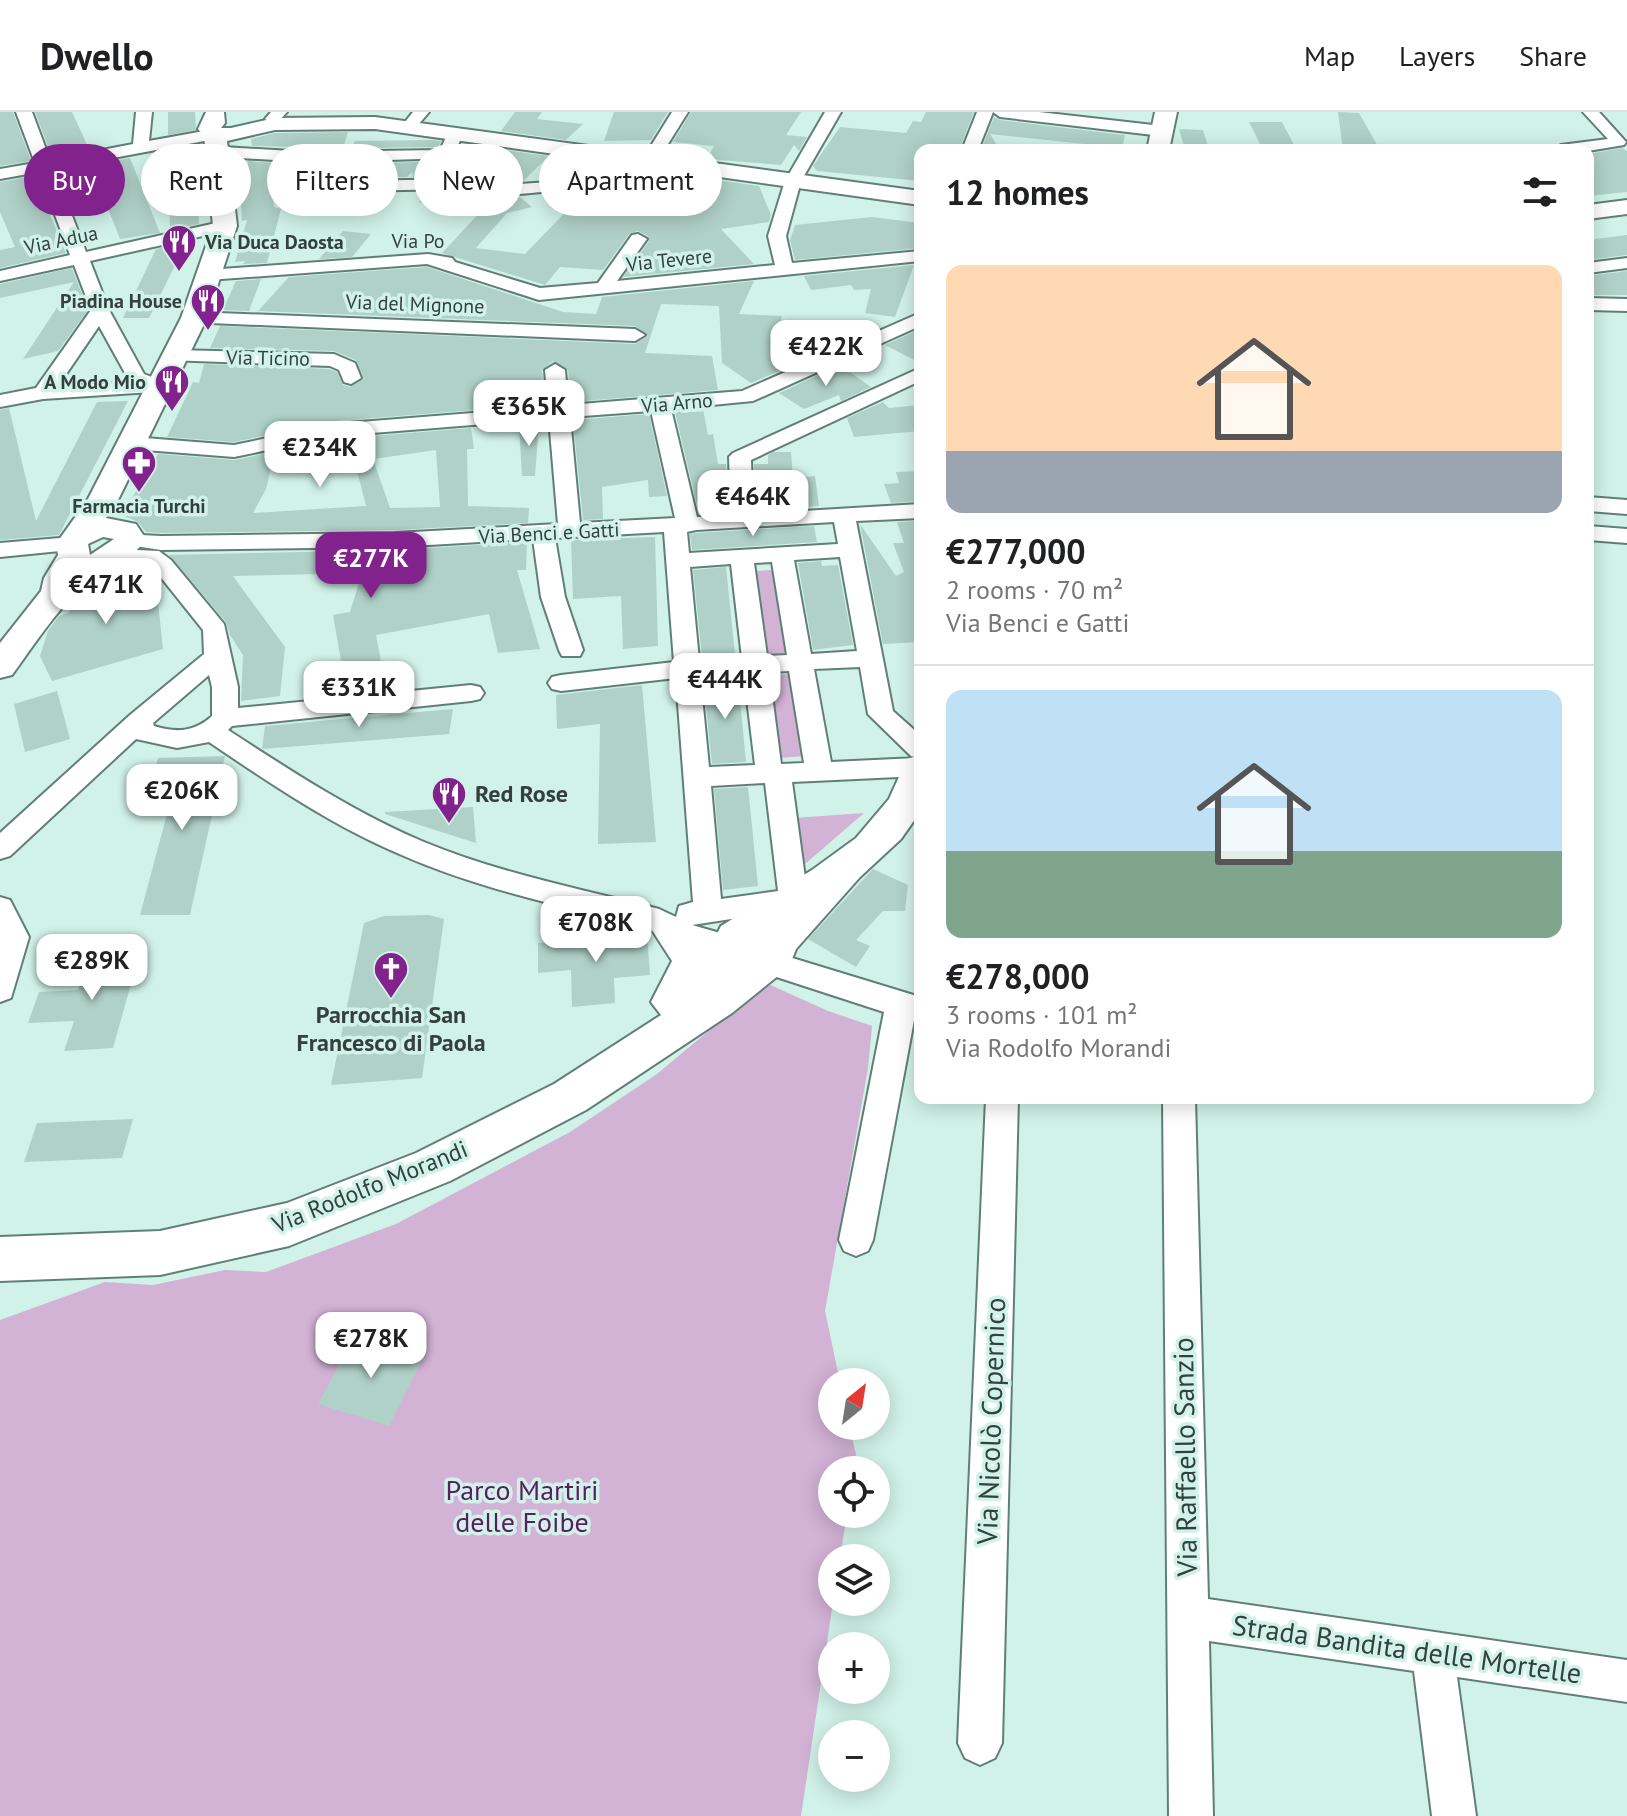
<!DOCTYPE html>
<html lang="en">
<head>
<meta charset="utf-8">
<style>
	:root { --surface:#fff; --page:#f2f2f2; --text:#202124; --muted:#757577; --line:#e0e0e0; --accent:#82228c }
	body { margin:0; font-family:"PT Sans",sans-serif; background:var(--page); color:var(--text); height:100vh; display:flex; flex-direction:column; font-size:30px; white-space:nowrap }
	* { box-sizing:border-box; margin:0 }
	p { font-size:26px; color:var(--muted) }
	.icon { flex:none; width:44px; height:44px; fill:none; stroke:currentColor; stroke-width:2; stroke-linecap:round; stroke-linejoin:round }
	.map { position:relative; flex:1; overflow:hidden }
	.drawer { position:absolute; left:914px; top:32px; width:680px; height:960px; display:flex; flex-direction:column; background:var(--surface); border-radius:16px; box-shadow:0 4px 20px #0003 }
	.drawer>* { flex:none }
	.banner { position:absolute; left:24px; top:32px; width:760px; height:72px; display:flex; gap:16px }
	.needle { width:52px; rotate:30deg }
	.fabs { position:absolute; left:818px; top:1256px; display:grid; gap:16px }
	.fabs a { display:grid; place-items:center; width:72px; height:72px; border-radius:50%; background:var(--surface); box-shadow:0 4px 20px #0003; font-size:40px }
	.price { position:absolute; translate:-50% -68px; padding:0 18px; border-radius:16px; background:#fff; color:#222; font-size:26px; line-height:52px; filter:drop-shadow(0 2px 4px #0008) }
	.price::after { content:''; position:absolute; left:50%; top:48px; width:24px; height:18px; margin-left:-12px; background:inherit; clip-path:polygon(0 0,100% 0,50% 100%) }
	.price.selected { background:var(--accent); color:#fff }
	ul { padding:0; list-style:none }
	li { display:grid; align-content:center; gap:16px; height:424px; padding:0 32px }
	li+li { border-top:2px solid var(--line) }
	li span { display:grid; place-items:center; height:248px; border-radius:16px; color:#555 }
	li>.icon { margin-inline-start:auto }
	span .icon { width:144px; height:144px; fill:#fffc; stroke-width:1 }
	li b { font-size:34px }
	h2 { display:flex; justify-content:space-between; align-items:center; height:96px; padding:0 32px; font-size:34px }
	.pill { padding:0 28px; border-radius:36px; background:var(--surface); box-shadow:0 4px 20px #0003; font-size:28px; line-height:72px }
	.pill.selected { background:var(--accent); color:#fff }
	header { display:flex; align-items:center; gap:48px; box-sizing:border-box; height:112px; padding:0 40px; background:var(--surface); border-bottom:2px solid var(--line) }
	header strong { font-size:38px }
	nav { display:flex; gap:44px; margin-inline-start:auto; font-size:28px }
	.map>svg:first-child { display:block }
	.green { fill:#d2b2d5 }
	.building { fill:#b0d1c7; fill-rule:evenodd }
	.lines { fill:none; stroke-linecap:round; stroke-linejoin:round }
	.street-casing { stroke:#617f76; stroke-width:4 }
	.secondary-casing { stroke:#617f76; stroke-width:4 }
	.street { fill:#fff; fill-rule:evenodd }
	.secondary { fill:#fff; fill-rule:evenodd }
	.labels { text-anchor:middle; stroke-width:7; stroke-linejoin:round; paint-order:stroke }
	.far-street-label { font-size:20px; fill:#33403c; stroke:#d1f2e8 }
	.far-poi-label { font-size:20px; font-weight:bold; fill:#33403c; stroke:#d1f2e8; text-anchor:end }
	.poi-label { font-size:24px; font-weight:bold; fill:#33403c; stroke:#d1f2e8; text-anchor:start }
	.street-label { font-size:24px; fill:#33403c; stroke:#d1f2e8 }
	.near-street-label { font-size:28px; fill:#33403c; stroke:#d1f2e8 }
	.near-park-label { font-size:28px; fill:#5a1e60; stroke:#d1f2e8 }
</style>
</head>
<body>
<header>
<strong>Dwello</strong>
<nav><a>Map</a><a>Layers</a><a>Share</a></nav>
</header>
<div class="map">
<svg width="1627" height="1704" viewBox="0 0 1627 1704">
	<rect width="100%" height="100%" fill="#d1f2e8"/>
	<g class="green">
		<polygon points="603,48 641,54 618,80 576,74"/>
		<polygon points="775,458 788,542 766,544 753,459"/>
		<polygon points="792,562 806,644 778,646 767,563"/>
		<polygon points="864,701 797,759 794,706"/>
		<polygon points="766,871 828,899 872,914 868,956 825,1199 840,1270 832,1270 832,1314 849,1314 856,1342 853,1358 832,1358 832,1402 847,1402 840,1446 832,1446 833,1490 801,1704 0,1704 0,1208 105,1170 153,1173 225,1158 266,1160 396,1112 570,1020 657,962"/>
	</g>
	<g class="building">
		<polygon points="0,0 13,0 31,49 0,54"/>
		<polygon points="35,0 72,0 89,37 52,45"/>
		<polygon points="168,0 195,0 196,18 168,23"/>
		<polygon points="515,0 542,0 537,7 583,12 566,28 501,19"/>
		<polygon points="614,0 668,0 651,28 604,29"/>
		<polygon points="691,0 801,0 786,23 807,25 799,39 794,33 781,53 707,47 714,34 673,30"/>
		<polygon points="926,0 974,0 959,38 920,38 920,69 817,59 813,54 840,15 906,21 913,9 921,10"/>
		<polygon points="1338,0 1359,1 1380,38 1343,38"/>
		<polygon points="994,5 1000,8 1125,23 1122,36 990,22 1000,38 981,38"/>
		<polygon points="1249,10 1282,10 1295,35 1261,34"/>
		<polygon points="1179,17 1203,18 1209,38 1185,38"/>
		<polygon points="348,20 343,36 252,34 251,27 275,21"/>
		<polygon points="355,29 432,28 441,29 438,35 352,36"/>
		<polygon points="196,34 199,112 170,118 168,39"/>
		<polygon points="489,36 549,44 523,69 413,65 412,60 407,65 341,66 346,52 452,49 457,43 481,46"/>
		<polygon points="1622,36 1627,39 1627,80 1588,84 1588,42"/>
		<polygon points="130,46 160,121 120,127 100,76 91,77 88,67 63,71 58,59"/>
		<polygon points="248,49 293,52 289,69 271,69 274,95 281,97 267,151 243,152 245,149 235,150 247,108 242,109 240,74 249,74"/>
		<polygon points="37,63 43,78 40,79 66,141 0,156 0,138 15,135 0,100 0,70"/>
		<polygon points="697,65 759,74 771,103 769,110 721,117 754,152 623,165 649,129 648,124 638,119 630,121 603,158 560,155 545,173 442,141 496,83 520,85 532,95 507,101 476,136 525,142 581,84 656,94 671,78 692,74"/>
		<polygon points="455,80 487,82 420,91 417,81"/>
		<polygon points="393,81 382,93 326,87 331,82"/>
		<polygon points="872,105 920,111 920,136 795,148 790,128 795,113"/>
		<polygon points="343,119 371,122 352,145 319,147"/>
		<polygon points="1627,123 1627,143 1588,148 1588,128"/>
		<polygon points="186,131 149,206 123,206 156,137 165,135 171,149 170,134"/>
		<polygon points="914,153 895,205 865,201 871,177 854,178 851,173 811,178 804,164"/>
		<polygon points="427,155 563,200 596,202 602,185 754,169 739,202 782,204 775,231 802,226 815,244 751,271 722,251 719,194 661,192 645,241 712,244 718,278 571,290 568,258 553,249 542,258 544,283 541,282 540,293 335,309 234,330 167,325 193,270 199,271 204,252 329,257 337,260 343,273 350,275 364,267 356,248 334,239 210,236 220,214 635,232 648,224 635,214 258,199 289,165"/>
		<polygon points="72,156 88,198 58,239 23,247 74,170 0,186 0,172"/>
		<polygon points="1627,159 1627,183 1594,183 1588,176 1588,164"/>
		<polygon points="261,167 249,199 223,198 236,169"/>
		<polygon points="920,217 920,251 885,233"/>
		<polygon points="840,253 871,275 841,289 839,283 804,297 779,281"/>
		<polygon points="128,289 59,423 0,428 0,298 9,296 36,409 97,290"/>
		<polygon points="883,290 889,296 920,293 920,319 854,325 847,306"/>
		<polygon points="703,297 708,323 713,322 718,352 726,352 728,400 699,402 675,300"/>
		<polygon points="649,302 667,384 649,385 648,368 602,375 603,407 583,408 573,308"/>
		<polygon points="539,311 535,364 522,364 519,312"/>
		<path d="M471,316L474,337H467L468,394L529,396L528,411L395,418L161,421L146,420L138,410L122,403L158,342L235,348L335,327ZM436,338L440,395L390,396L373,347ZM352,339L366,394L253,401L266,377L272,352Z"/>
		<polygon points="774,340 791,340 793,366 815,364 819,394 756,399 754,352 768,352 768,343"/>
		<polygon points="920,359 920,389 891,391 884,372 899,371 896,360"/>
		<polygon points="920,409 920,530 883,532 860,412 896,464 904,460 893,431 904,431 897,410"/>
		<polygon points="814,414 817,430 692,438 690,422 696,421"/>
		<polygon points="655,425 658,534 623,537 621,484 573,487 571,428"/>
		<polygon points="527,430 526,458 517,458 540,537 498,541 489,502 376,523 382,555 343,560 333,503 350,500 362,461 233,464 285,535 280,584 241,589 243,543 230,523 226,510 169,443 395,438"/>
		<polygon points="821,449 822,454 838,453 853,533 813,538 798,451"/>
		<polygon points="139,454 155,462 163,537 52,569 40,544 48,519 59,504 68,501 92,471"/>
		<polygon points="726,455 735,543 702,545 693,458"/>
		<polygon points="738,566 746,650 712,652 703,567"/>
		<polygon points="642,573 656,730 598,732 600,612 557,617 556,583"/>
		<polygon points="57,579 70,627 25,640 14,592"/>
		<polygon points="453,597 449,622 262,637 265,614"/>
		<polygon points="225,644 190,803 140,803 174,676 150,677 158,646"/>
		<polygon points="748,675 758,774 723,778 714,677"/>
		<polygon points="473,695 476,731 385,702 385,700"/>
		<polygon points="873,757 908,773 905,799 883,799 856,828 870,834 856,855 808,827"/>
		<polygon points="429,803 444,807 422,966 331,973 364,811 384,804"/>
		<polygon points="647,821 650,863 614,866 615,891 572,895 571,858 538,861 538,831"/>
		<polygon points="140,840 113,936 64,939 74,909 28,911 39,880 78,878 89,843"/>
		<polygon points="133,1007 122,1046 24,1050 37,1011"/>
		<polygon points="355,1222 424,1244 389,1314 318,1292"/>
	</g>
	<g class="lines">
		<defs>
			<g id="street">
				<path d="M16,0H32L50,48L133,32L136,0H152L149,29L215,17L223,22L215,27L54,57L86,140L225,109L234,114L225,119L90,149L109,198L144,262L167,271L170,275L167,279L43,287L0,295V283L36,276L91,198L74,153L0,169V159L70,143L39,60L0,67V57L35,51ZM99,214L130,270L58,274Z"/>
				<polygon points="271,0 287,0 278,10 273,12 265,7"/>
				<polygon points="413,0 429,0 418,13 413,15 405,10"/>
				<polygon points="672,0 688,0 655,53 643,53 641,50"/>
				<polygon points="825,0 841,0 801,69 786,124 792,151 920,139 920,149 539,188 427,152 208,168 199,163 208,158 428,142 452,146 455,150 540,176 598,171 632,123 638,122 647,127 617,169 775,153 768,124 785,69"/>
				<polygon points="977,0 1039,0 1162,14 1170,19 1162,24 1000,5 993,0 978,38 962,38"/>
				<polygon points="1583,0 1599,0 1626,30 1624,33 1588,39 1553,38 1561,33 1608,27"/>
				<polygon points="455,17 463,22 452,46 324,50 312,70 455,67 520,72 563,69 590,39 596,37 604,42 574,77 520,82 455,77 301,80 293,75 308,50 223,45 215,40 223,35 308,40 440,38 449,19"/>
				<polygon points="1627,146 1627,156 1588,161 1588,151"/>
				<polygon points="1588,186 1627,187 1627,199 1588,198"/>
				<polygon points="194,200 635,217 645,223 635,229 187,210 185,206"/>
				<path d="M920,201V214L753,289L671,297L697,405L731,403L729,345L733,341L920,256V269L751,348L753,402L920,392V406L856,409L893,599L920,623V664L792,670L808,788L804,796L692,813L741,827L745,835L741,843L730,846L663,826L650,817C567,795 482,778 404,744C334,715 271,672 209,630L177,636L136,627L10,744L0,747V721L130,603L204,542L203,518L155,458C142,448 129,451 114,447L111,442L114,437L159,439L171,448L224,512L238,575V596L471,573L480,575L484,581L480,587L471,589L232,614L228,618C291,659 355,701 424,730C499,761 580,777 659,797L676,805L679,794L693,790L676,566L561,579L552,577L548,571L552,565L561,563L674,550L664,420L555,426L565,485L583,538L580,544H562L559,538L541,485L533,427L395,435L161,438L122,432L119,427L122,422L161,424L395,421L558,412L549,307L335,324L234,345L132,337L122,331L132,325L234,333L335,312L548,295L545,258L555,252L565,258L568,293L742,279ZM651,299L675,406L580,411L570,305ZM834,410L838,432L689,441L687,420L696,418ZM840,445L857,539L811,542L794,448ZM772,450L787,543L767,544L754,451ZM731,452L742,546L699,548L690,455ZM860,555L868,602L911,644L917,646L831,650L814,557ZM789,559L804,651L781,652L769,560ZM744,562L755,653L709,655L700,564ZM209,563L212,575V604C195,620 176,621 154,614L153,611ZM765,671L778,779L721,787L711,674Z"/>
				<polygon points="175,238 334,242 355,251 361,266 351,272 344,270 339,258 330,254 168,248 165,244"/>
				<polygon points="1588,385 1627,388 1627,402 1588,399"/>
				<polygon points="1588,414 1627,417 1627,431 1588,428"/>
				<polygon points="72,425 80,427 83,432 80,437 0,445 0,431"/>
				<polygon points="0,785 10,788 29,825 11,886 0,890"/>
				<polygon points="766,838 920,885 920,909 914,908 873,1128 868,1139 856,1144 844,1139 839,1128 884,900 755,858 751,850 755,842"/>
				<polygon points="986,986 1018,986 1002,1631 995,1646 980,1653 965,1646 958,1631"/>
				<polygon points="1163,986 1195,986 1208,1487 1627,1548 1627,1590 1457,1565 1476,1704 1432,1704 1414,1559 1209,1529 1213,1704 1169,1704"/>
			</g>
			<g id="secondary">
				<path d="M206,0H224L225,11L221,16H231L275,6L375,5L920,79V93L375,17L275,18L227,29L237,114L207,206L118,388L106,406L136,412L146,427C127,454 104,455 82,475C55,500 34,533 12,563L0,566V531L41,479L44,466L58,443L56,432L88,387L181,206L213,114L204,24L198,17ZM103,425L114,427L90,443L88,432Z"/>
				<polygon points="1155,0 1177,0 1169,38 1147,38"/>
				<polygon points="1627,88 1627,102 1588,107 1588,93"/>
				<path d="M920,643V700L901,727L860,765L796,837L789,855L732,901L586,998L450,1069L289,1134L160,1163L0,1169V1125L160,1119L287,1091L416,1041L554,972L661,903L651,890L672,849L652,818L658,807C688,798 695,815 709,838L721,814L812,758L856,726L889,687L907,647Z"/>
			</g>
		</defs>
		<use href="#street" class="street-casing"/>
		<use href="#secondary" class="secondary-casing"/>
		<use href="#street" class="street"/>
		<use href="#secondary" class="secondary"/>
	</g>
	<defs>
		<symbol id="restaurant-pin" viewBox="-11 -11 22 30"><path d="M0 17L-7.5 6A9.5 9.5 0 1 1 7.5 6Z" fill="#82228c" stroke="#d1f2e8"/><path d="M-5-6h1v4h1v-4h1v4h1v-4h1v5L-1.5 .5V6h-2V.5L-5-1ZM5-6V6H3V1.5H1.5Q1.5-4 5-6Z" fill="#fff"/></symbol>
		<symbol id="pharmacy-pin" viewBox="-11 -11 22 30"><path d="M0 17L-7.5 6A9.5 9.5 0 1 1 7.5 6Z" fill="#82228c" stroke="#d1f2e8"/><path d="M-2-6h4v4h4v4h-4v4h-4v-4h-4v-4h4Z" fill="#fff"/></symbol>
		<symbol id="church-pin" viewBox="-11 -11 22 30"><path d="M0 17L-7.5 6A9.5 9.5 0 1 1 7.5 6Z" fill="#82228c" stroke="#d1f2e8"/><path d="M-1.2-6h2.4v3.5h3.3v2.4h-3.3V6h-2.4V-.1h-3.3v-2.4h3.3Z" fill="#fff"/></symbol>
	</defs>
	<g fill-rule="evenodd">
		<use href="#restaurant-pin" x="159" y="110" width="40" height="54"/>
		<use href="#restaurant-pin" x="188" y="169" width="40" height="54"/>
		<use href="#restaurant-pin" x="152" y="250" width="40" height="54"/>
		<use href="#pharmacy-pin" x="119" y="331" width="40" height="54"/>
		<use href="#restaurant-pin" x="429" y="662" width="40" height="54"/>
		<use href="#church-pin" x="371" y="837" width="40" height="54"/>
	</g>
	<g class="labels">
		<g class="far-street-label">
			<text transform="translate(61 128) rotate(-12)" y="7">Via Adua</text>
			<text x="418" y="136">Via Po</text>
			<text transform="translate(669 148) rotate(-6)" y="7">Via Tevere</text>
			<text transform="translate(415 192) rotate(2)" y="7">Via del Mignone</text>
			<text transform="translate(268 246) rotate(1)" y="7">Via Ticino</text>
			<text transform="translate(677 291) rotate(-5)" y="7">Via Arno</text>
			<text transform="translate(549 421) rotate(-3)" y="7">Via Benci e Gatti</text>
		</g>
		<g class="far-poi-label">
			<text x="205" y="137" text-anchor="start">Via Duca Daosta</text>
			<text x="182" y="196">Piadina House</text>
			<text x="146" y="277">A Modo Mio</text>
			<text x="139" y="401" text-anchor="middle">Farmacia Turchi</text>
		</g>
		<g class="poi-label">
			<text x="475" y="690">Red Rose</text>
			<text x="391" y="911" text-anchor="middle">Parrocchia San<tspan x="391" dy="28">Francesco di Paola</tspan></text>
		</g>
		<g class="street-label">
			<text transform="translate(370 1075) rotate(-22)" y="8">Via Rodolfo Morandi</text>
		</g>
		<g class="near-street-label">
			<text transform="translate(991 1309) rotate(-88)" y="10">Via Nicolò Copernico</text>
			<text transform="translate(1185 1345) rotate(-91)" y="10">Via Raffaello Sanzio</text>
			<text transform="translate(1407 1537) rotate(8)" y="10">Strada Bandita delle Mortelle</text>
		</g>
		<g class="near-park-label">
			<text x="522" y="1388">Parco Martiri<tspan x="522" dy="32">delle Foibe</tspan></text>
		</g>
	</g>
</svg>
<div class="fabs">
<a><svg class="needle" viewBox="-14 -14 28 28"><path d="M0-13l5 13h-10z" fill="#e53935"/><path d="M0 13l5-13h-10z" fill="#757577"/></svg></a>
<a><svg class="icon" aria-label="locate" viewBox="0 0 24 24"><circle cx="12" cy="12" r="6"/><path d="M12 2v4M12 18v4M2 12h4M18 12h4"/></svg></a>
<a><svg class="icon" aria-label="layers" viewBox="0 0 24 24"><path d="M12 4l9 5-9 5-9-5zM3 14l9 5 9-5"/></svg></a>
<a>+</a>
<a>−</a>
</div>
<b class="price" style="left:826px;top:276px">€422K</b>
<b class="price" style="left:529px;top:336px">€365K</b>
<b class="price" style="left:320px;top:377px">€234K</b>
<b class="price" style="left:753px;top:426px">€464K</b>
<b class="price selected" style="left:371px;top:488px">€277K</b>
<b class="price" style="left:106px;top:514px">€471K</b>
<b class="price" style="left:725px;top:609px">€444K</b>
<b class="price" style="left:359px;top:617px">€331K</b>
<b class="price" style="left:182px;top:720px">€206K</b>
<b class="price" style="left:596px;top:852px">€708K</b>
<b class="price" style="left:92px;top:890px">€289K</b>
<b class="price" style="left:371px;top:1268px">€278K</b>
<div class="banner">
<a class="pill selected">Buy</a>
<a class="pill">Rent</a>
<a class="pill">Filters</a>
<a class="pill">New</a>
<a class="pill">Apartment</a>
</div>
<section class="drawer">
<h2>12 homes<svg class="icon" aria-label="filters" viewBox="0 0 24 24"><path d="M4 7h16M4 17h16"/><circle cx="9" cy="7" r="2"/><circle cx="15" cy="17" r="2"/></svg></h2>
<ul>
<li><span style="background:linear-gradient(#ffd9b3 75%,#9aa5b1 0)"><svg class="icon" aria-label="home" viewBox="0 0 24 24"><path d="M3 11l9-7 9 7M6 9v11h12V9"/></svg></span><div><b>€277,000</b><p>2 rooms · 70 m²</p><p>Via Benci e Gatti</p></div></li>
<li><span style="background:linear-gradient(#bfe0f5 65%,#7fa58c 0)"><svg class="icon" aria-label="home" viewBox="0 0 24 24"><path d="M3 11l9-7 9 7M6 9v11h12V9"/></svg></span><div><b>€278,000</b><p>3 rooms · 101 m²</p><p>Via Rodolfo Morandi</p></div></li>
</ul>
</section>
</div>
</body>
</html>
